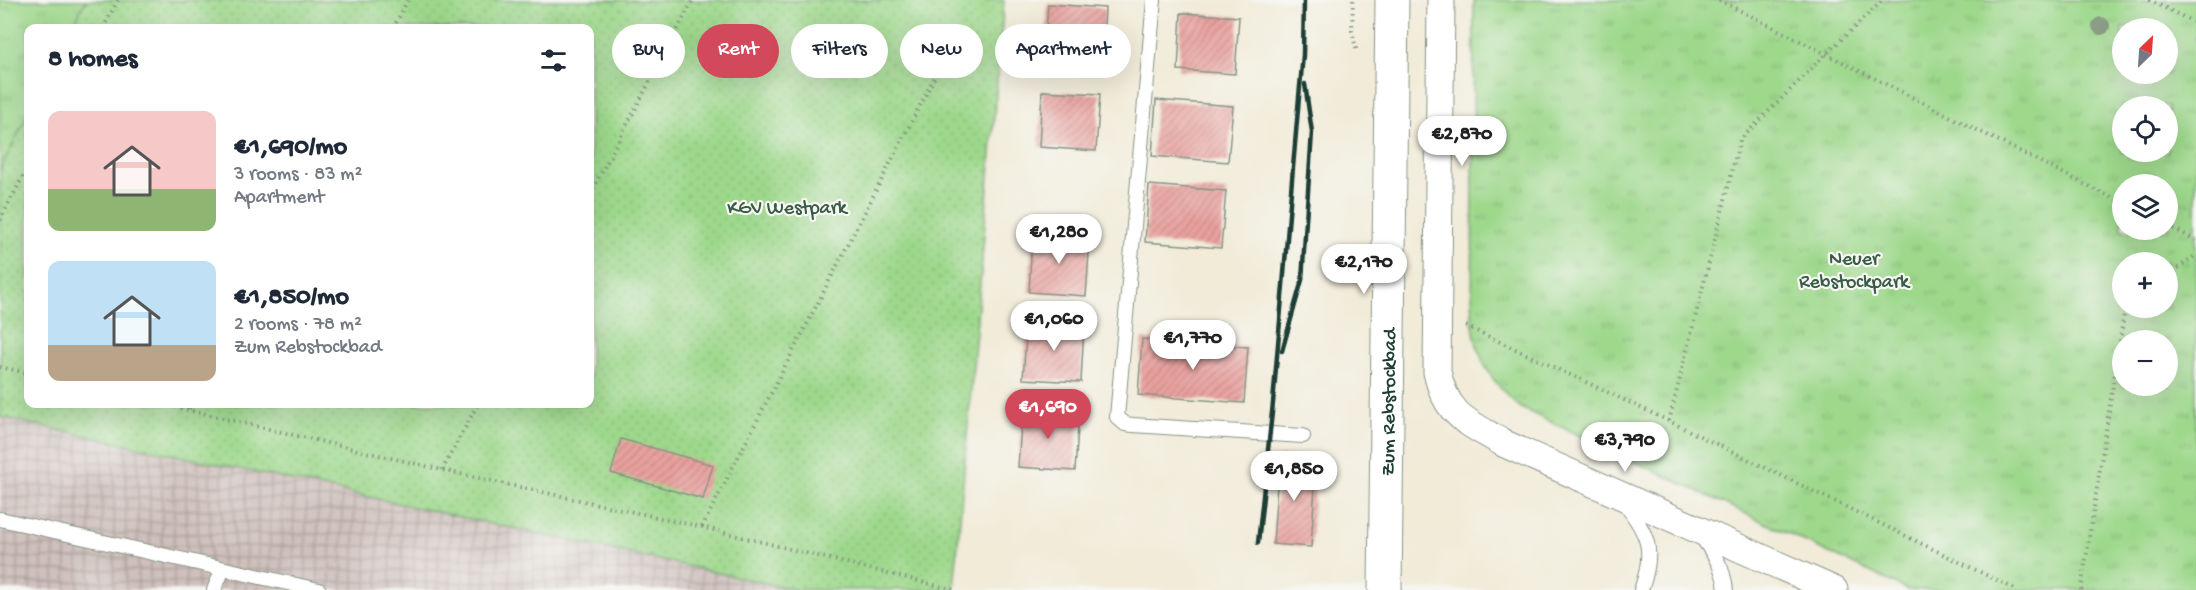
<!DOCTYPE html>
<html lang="en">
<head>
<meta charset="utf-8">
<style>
	:root { --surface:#fff; --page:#f6f6f7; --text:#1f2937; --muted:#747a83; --accent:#d1495b }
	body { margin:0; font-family:"Gochi Hand",sans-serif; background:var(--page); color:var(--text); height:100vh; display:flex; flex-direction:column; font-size:22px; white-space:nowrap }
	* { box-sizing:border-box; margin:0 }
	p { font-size:20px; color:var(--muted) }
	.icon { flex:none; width:33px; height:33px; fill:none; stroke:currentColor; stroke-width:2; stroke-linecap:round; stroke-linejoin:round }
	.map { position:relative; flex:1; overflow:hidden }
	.panel { position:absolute; left:24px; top:24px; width:570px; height:384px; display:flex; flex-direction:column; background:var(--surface); border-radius:12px; box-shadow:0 6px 24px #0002 }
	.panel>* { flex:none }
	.hud { position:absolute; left:612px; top:24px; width:570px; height:54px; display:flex; gap:12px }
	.needle { width:39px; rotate:25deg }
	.buttons { position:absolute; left:2112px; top:18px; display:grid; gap:12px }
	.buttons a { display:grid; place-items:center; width:66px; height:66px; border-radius:50%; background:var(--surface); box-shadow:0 6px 24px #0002; font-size:30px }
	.price { position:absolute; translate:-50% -51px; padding:0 14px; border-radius:21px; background:#fff; color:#222; font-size:20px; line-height:39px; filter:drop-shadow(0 2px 3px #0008) }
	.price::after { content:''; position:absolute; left:50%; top:36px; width:18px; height:14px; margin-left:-9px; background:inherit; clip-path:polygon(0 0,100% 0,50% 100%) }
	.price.selected { background:var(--accent); color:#fff }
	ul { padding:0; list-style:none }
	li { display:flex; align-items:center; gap:18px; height:150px; padding:0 24px }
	li span { display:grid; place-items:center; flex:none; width:168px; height:120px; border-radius:12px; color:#555 }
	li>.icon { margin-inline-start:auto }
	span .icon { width:72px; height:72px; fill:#fffc; stroke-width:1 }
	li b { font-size:26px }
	h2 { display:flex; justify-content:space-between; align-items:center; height:72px; padding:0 24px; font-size:26px }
	.tag { padding:0 21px; border-radius:27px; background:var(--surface); box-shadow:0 6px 24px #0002; font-size:21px; line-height:54px }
	.tag.selected { background:var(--accent); color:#fff }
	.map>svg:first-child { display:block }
	.industrial { fill:url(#industrial-grid) }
	.park { fill:url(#park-tufts); stroke:#5e8a60; stroke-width:1.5; fill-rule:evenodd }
	.garden { fill:url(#garden-dots); stroke:#5e8a60; stroke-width:1.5 }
	.building { fill:url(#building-hatch) }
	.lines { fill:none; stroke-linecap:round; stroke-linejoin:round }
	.lane-casing { stroke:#889486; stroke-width:16 }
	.street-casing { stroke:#889486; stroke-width:29 }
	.secondary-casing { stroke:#889486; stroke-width:35 }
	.path { stroke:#889486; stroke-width:4; stroke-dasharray:1.5 4.5; stroke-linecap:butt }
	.lane { stroke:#fff; stroke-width:14 }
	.street { stroke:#fff; stroke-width:27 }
	.secondary { stroke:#fff; stroke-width:33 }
	.rail { stroke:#1f3d34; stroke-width:4.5 }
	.tree { fill:#8b9c87 }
	.labels { text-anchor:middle; stroke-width:4.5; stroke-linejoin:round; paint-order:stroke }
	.park-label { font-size:20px; fill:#385c45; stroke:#f6f6f2 }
	.street-label { font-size:20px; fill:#1f3d34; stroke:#f6f6f2 }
</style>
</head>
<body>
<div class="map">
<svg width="2196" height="590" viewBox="0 0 2196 590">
	<defs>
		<pattern id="industrial-grid" width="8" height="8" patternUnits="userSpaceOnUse" patternTransform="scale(1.5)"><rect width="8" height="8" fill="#cfc0bb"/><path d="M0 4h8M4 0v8" fill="none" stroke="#a79d99"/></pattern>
		<pattern id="park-tufts" width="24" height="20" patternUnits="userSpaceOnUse" patternTransform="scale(1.5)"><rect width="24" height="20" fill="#9dd88b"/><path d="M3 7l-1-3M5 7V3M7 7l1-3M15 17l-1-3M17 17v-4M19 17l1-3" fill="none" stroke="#87ba79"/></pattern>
		<pattern id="garden-dots" width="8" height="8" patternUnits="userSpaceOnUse" patternTransform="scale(1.5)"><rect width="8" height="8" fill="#9dd88b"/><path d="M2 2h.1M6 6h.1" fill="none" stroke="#87ba79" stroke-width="1.8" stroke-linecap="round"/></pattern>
		<pattern id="building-hatch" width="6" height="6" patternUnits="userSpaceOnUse" patternTransform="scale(1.5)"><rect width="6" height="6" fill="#eaa29f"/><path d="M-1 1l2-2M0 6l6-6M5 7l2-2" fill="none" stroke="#bd8582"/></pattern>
	</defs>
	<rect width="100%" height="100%" fill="#f6f6f2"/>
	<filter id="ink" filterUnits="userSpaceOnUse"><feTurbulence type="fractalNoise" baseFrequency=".0167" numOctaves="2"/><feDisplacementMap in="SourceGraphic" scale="12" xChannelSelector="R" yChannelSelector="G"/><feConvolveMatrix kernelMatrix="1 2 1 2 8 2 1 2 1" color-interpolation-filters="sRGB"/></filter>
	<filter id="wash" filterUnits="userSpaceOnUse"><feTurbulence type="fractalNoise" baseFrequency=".008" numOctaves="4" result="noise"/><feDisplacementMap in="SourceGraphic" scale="24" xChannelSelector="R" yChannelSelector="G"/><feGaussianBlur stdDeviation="1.35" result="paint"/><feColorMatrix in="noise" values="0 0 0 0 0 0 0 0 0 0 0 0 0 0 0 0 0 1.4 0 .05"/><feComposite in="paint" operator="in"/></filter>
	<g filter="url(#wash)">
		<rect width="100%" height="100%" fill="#f1ebd8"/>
		<polygon class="industrial" points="0,417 797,590 0,590"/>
		<g class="park">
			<polygon points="0,0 86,0 72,28 28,28 28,114 0,171"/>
			<path d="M1474,0H2196V590H1908L1521,408C1490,382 1476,358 1472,318ZM2122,28H2168V74H2122ZM2122,106H2168V152H2122ZM2122,184H2168V230H2122ZM2122,262H2168V308H2122ZM2122,340H2168V386H2122Z"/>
		</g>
		<polygon class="garden" points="86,0 1004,0 954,590 797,590 0,417 0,171 28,114 28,404 590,404 590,28 72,28"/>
		<g id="blocks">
			<g class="building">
				<polygon points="1048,4 1105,8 1102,64 1044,60"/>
				<polygon points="1181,13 1239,17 1235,74 1178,70"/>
				<polygon points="1042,91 1100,94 1096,151 1039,147"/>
				<polygon points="1156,100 1233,106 1228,162 1152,156"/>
				<polygon points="1149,185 1226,191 1221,248 1145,242"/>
				<polygon points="1032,235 1090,239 1086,296 1029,292"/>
				<polygon points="1027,322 1084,326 1081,382 1023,379"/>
				<polygon points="1142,339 1248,347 1244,403 1138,395"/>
				<polygon points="1022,410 1079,414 1075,471 1018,467"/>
				<polygon points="621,439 713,465 703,499 611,473"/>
				<polygon points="1279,456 1310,458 1315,486 1311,547 1273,544"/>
			</g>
		</g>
	</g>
	<g filter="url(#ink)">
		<use href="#blocks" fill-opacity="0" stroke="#889486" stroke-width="1.5"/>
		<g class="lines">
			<defs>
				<g id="lane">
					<polyline points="1154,0 1117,417 1125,424 1133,425 1303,436"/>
					<path d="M1624,503C1649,534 1655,551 1641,590"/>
					<polyline points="0,519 319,590"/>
					<path d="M1701,536C1714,554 1724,568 1726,590"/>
					<polyline points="214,590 223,569"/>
				</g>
				<path id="street" d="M1441,0L1437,372C1447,417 1468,422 1505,444L1834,590"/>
				<g id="secondary">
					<path id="s1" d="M1385,590L1392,0"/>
				</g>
			</defs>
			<use href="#lane" class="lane-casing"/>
			<use href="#street" class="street-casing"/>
			<use href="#secondary" class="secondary-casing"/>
			<g class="path">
				<polyline points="1353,0 1352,31 1357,53"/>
				<polyline points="1719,0 2122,203"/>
				<polyline points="2149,0 2196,23"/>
				<polyline points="103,28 118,0"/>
				<polyline points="393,28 408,0"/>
				<polyline points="590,194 693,0"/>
				<polyline points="0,220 28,167"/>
				<polyline points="2168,226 2196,240"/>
				<polyline points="2168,275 2196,255"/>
				<polyline points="1466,326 1669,421 2017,590"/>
				<polyline points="0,367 28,373"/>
				<polyline points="163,404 442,470 702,527 954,590"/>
				<polyline points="189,409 192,404"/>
				<polyline points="1669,421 1740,140 1825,55 1883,0"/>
				<polyline points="442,470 478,404"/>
				<polyline points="702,527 946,55"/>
				<polyline points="2081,590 2125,308"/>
			</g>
			<use href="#lane" class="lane"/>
			<use href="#street" class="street"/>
			<use href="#secondary" class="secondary"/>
			<g class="rail">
				<polyline points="1282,351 1302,280 1312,132 1305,84"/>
				<polyline points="1258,543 1273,403 1299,97 1303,55 1304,0"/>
			</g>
		</g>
		<circle class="tree" cx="2101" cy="26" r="9"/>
	</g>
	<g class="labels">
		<g class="park-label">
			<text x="787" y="213">KGV Westpark</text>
			<text x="1854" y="264">Neuer<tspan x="1854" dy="23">Rebstockpark</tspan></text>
		</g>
		<g class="street-label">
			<text dy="7" stroke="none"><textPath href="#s1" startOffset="188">Zum Rebstockbad</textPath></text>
		</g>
	</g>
</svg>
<div class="buttons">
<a><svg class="needle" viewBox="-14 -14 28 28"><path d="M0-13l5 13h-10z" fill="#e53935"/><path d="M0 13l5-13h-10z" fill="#747a83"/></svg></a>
<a><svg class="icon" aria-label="locate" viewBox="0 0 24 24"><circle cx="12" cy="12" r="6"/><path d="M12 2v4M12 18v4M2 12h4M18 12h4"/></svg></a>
<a><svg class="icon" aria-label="layers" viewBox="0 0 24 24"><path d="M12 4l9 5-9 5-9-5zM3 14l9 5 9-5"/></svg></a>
<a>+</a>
<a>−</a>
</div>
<b class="price" style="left:1462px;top:167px">€2,870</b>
<b class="price" style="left:1059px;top:265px">€1,280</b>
<b class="price" style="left:1364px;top:295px">€2,170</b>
<b class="price" style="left:1054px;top:352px">€1,060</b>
<b class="price" style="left:1193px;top:371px">€1,770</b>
<b class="price selected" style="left:1048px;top:440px">€1,690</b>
<b class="price" style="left:1625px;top:473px">€3,790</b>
<b class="price" style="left:1294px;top:502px">€1,850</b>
<div class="hud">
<a class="tag">Buy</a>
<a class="tag selected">Rent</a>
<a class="tag">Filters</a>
<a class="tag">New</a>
<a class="tag">Apartment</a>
</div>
<section class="panel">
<h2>8 homes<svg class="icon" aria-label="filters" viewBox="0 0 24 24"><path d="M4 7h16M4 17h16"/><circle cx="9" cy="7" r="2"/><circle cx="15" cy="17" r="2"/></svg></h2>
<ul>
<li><span style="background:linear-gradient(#f6c9c9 65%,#8fb573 0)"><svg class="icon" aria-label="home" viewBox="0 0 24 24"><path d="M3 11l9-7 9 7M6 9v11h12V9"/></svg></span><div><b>€1,690/mo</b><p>3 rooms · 83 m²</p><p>Apartment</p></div></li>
<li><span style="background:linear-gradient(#bfe0f5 70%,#b9a48a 0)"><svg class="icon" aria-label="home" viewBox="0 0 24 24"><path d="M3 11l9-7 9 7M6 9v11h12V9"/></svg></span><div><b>€1,850/mo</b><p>2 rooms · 78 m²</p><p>Zum Rebstockbad</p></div></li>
</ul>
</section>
</div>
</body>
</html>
